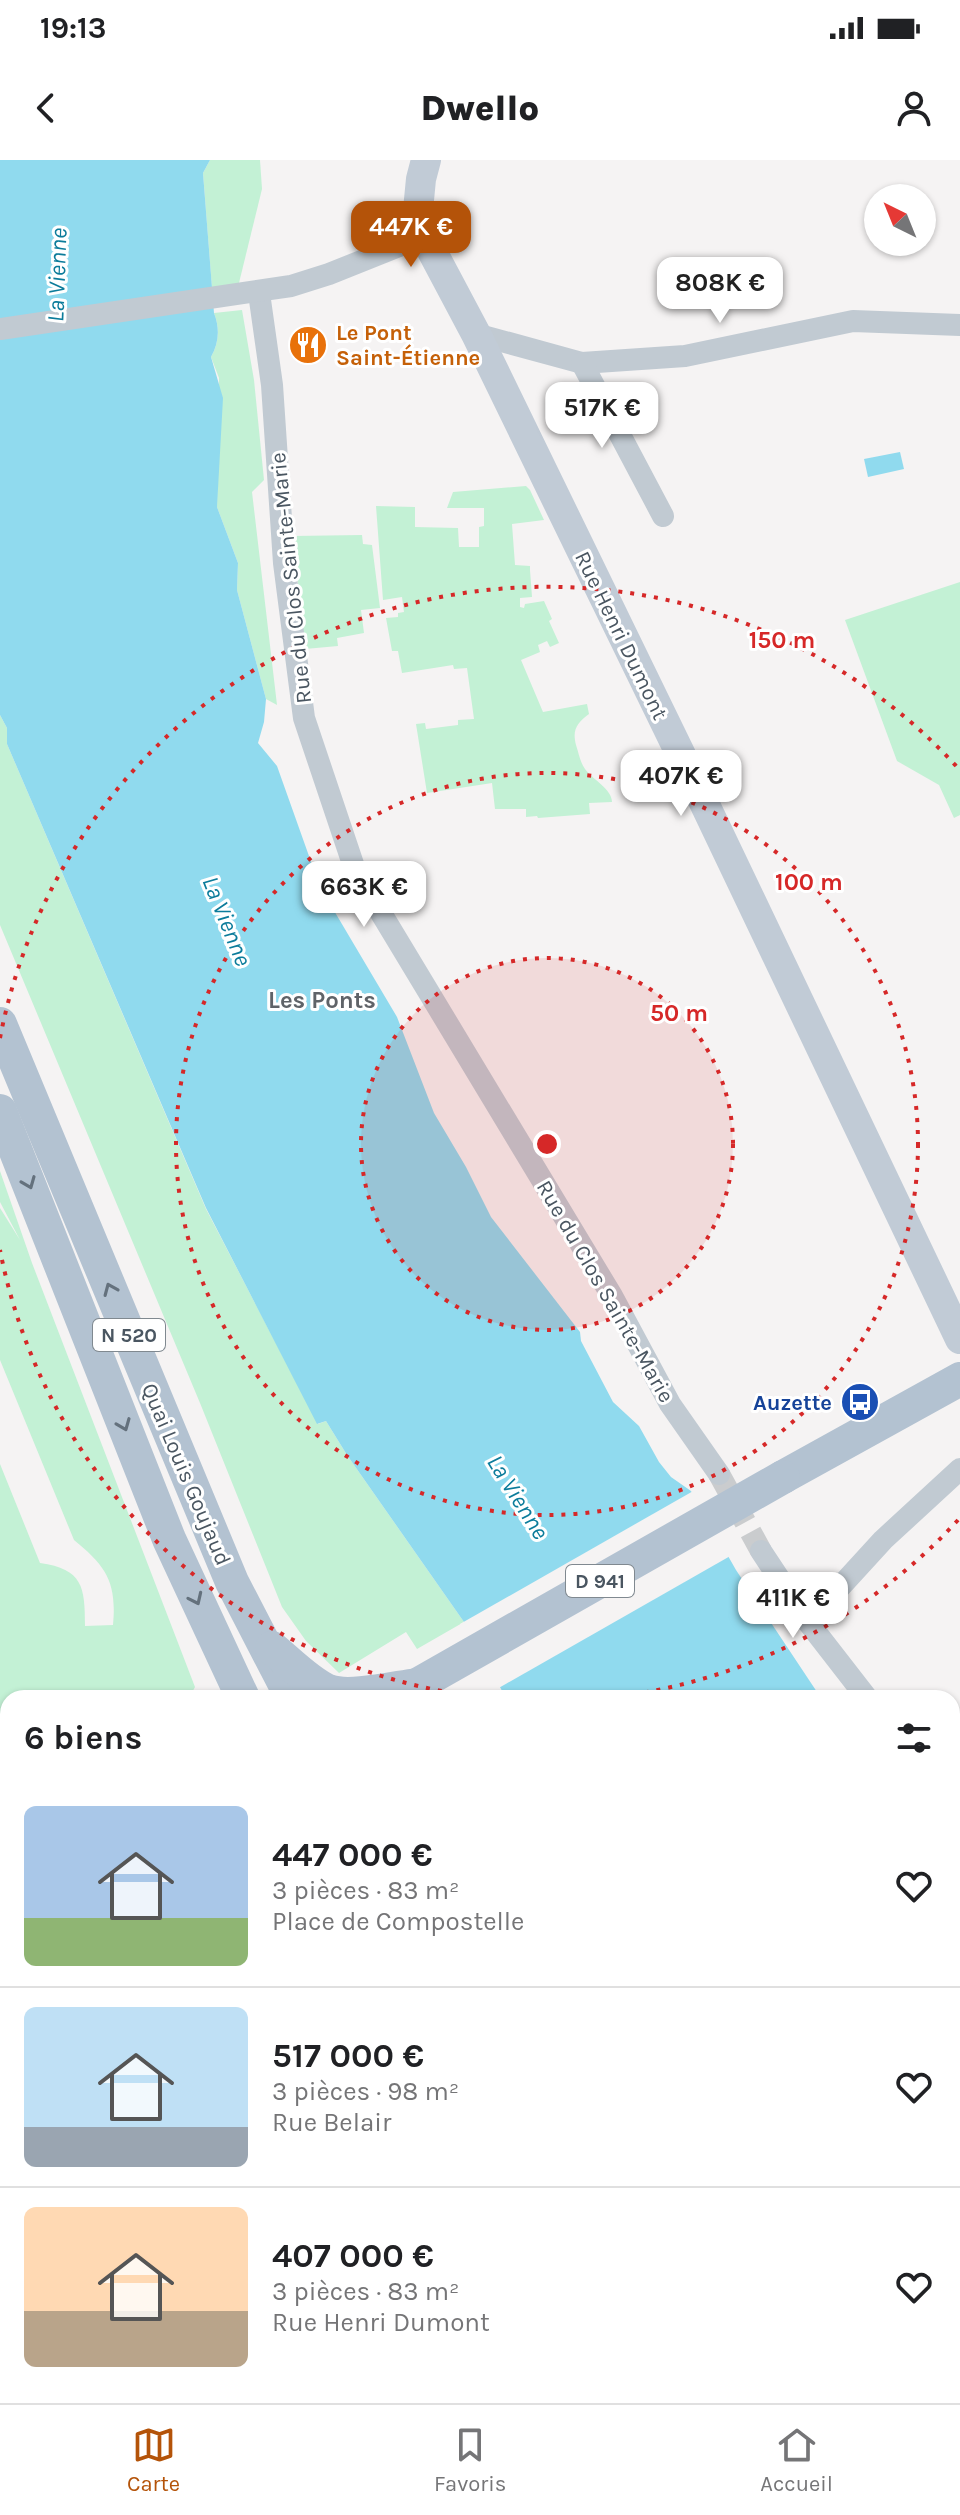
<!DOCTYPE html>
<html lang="fr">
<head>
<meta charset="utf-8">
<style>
	:root { --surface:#fff; --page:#f2f2f2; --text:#202124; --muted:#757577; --line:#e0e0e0; --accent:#b45309 }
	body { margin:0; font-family:Karla,sans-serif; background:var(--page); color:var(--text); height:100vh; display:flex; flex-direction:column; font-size:30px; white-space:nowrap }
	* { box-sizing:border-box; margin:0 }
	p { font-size:26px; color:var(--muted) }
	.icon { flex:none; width:44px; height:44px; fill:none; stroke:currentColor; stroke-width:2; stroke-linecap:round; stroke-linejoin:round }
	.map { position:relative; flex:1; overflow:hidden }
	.side { position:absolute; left:0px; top:1530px; width:960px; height:714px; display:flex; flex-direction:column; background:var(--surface); border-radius:24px 24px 0 0; box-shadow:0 2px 6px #0004 }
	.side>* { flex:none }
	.needle { width:52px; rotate:317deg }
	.fabs { position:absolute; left:864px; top:24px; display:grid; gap:16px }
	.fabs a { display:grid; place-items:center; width:72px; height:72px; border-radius:50%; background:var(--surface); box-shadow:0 2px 6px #0004; font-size:40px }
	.price { position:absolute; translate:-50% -68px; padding:0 18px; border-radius:16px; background:#fff; color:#222; font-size:26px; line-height:52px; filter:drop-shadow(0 2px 4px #0008) }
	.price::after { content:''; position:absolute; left:50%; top:48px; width:24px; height:18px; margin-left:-12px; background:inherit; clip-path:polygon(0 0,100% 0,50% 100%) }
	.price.on { background:var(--accent); color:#fff }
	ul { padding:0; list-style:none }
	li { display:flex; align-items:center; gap:24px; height:200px; padding:0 24px }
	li+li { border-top:2px solid var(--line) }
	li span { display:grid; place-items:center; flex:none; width:224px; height:160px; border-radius:12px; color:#555 }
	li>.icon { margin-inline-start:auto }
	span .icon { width:96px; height:96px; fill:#fffc; stroke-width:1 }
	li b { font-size:34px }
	h2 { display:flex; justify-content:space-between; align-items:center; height:96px; padding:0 24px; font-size:34px }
	.status { display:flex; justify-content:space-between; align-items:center; height:56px; padding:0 40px; background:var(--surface); direction:ltr }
	.status svg { height:22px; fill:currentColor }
	header { display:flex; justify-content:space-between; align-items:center; height:104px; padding:0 24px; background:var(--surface); font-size:36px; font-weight:800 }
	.dock { display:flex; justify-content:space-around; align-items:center; height:112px; border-top:2px solid var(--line); background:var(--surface); font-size:22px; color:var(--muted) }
	.dock a { display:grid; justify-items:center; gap:4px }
	.dock .on { color:var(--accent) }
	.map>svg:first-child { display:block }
	.green { fill:#c3f1d5 }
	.water { fill:#90daee }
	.pier { fill:#f5f3f3 }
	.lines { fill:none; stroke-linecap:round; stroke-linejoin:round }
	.street-tunnel { stroke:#caccce; stroke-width:22; stroke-dasharray:22 11; stroke-linecap:butt }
	.street { stroke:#c1cad2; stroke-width:22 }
	.secondary { stroke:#c1cbd6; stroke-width:30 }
	.primary { stroke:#b3c2d1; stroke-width:34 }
	.primary-bridge { stroke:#b3c2d1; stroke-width:34 }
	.oneway { stroke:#64717d }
	.ring { fill:none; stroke:#d62828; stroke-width:4; stroke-dasharray:4 8 }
	.labels { text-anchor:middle; stroke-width:6; stroke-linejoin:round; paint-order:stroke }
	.shield { fill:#fff; stroke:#808990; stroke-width:2 }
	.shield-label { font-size:20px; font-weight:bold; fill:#4a5661 }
	.food-label { font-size:22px; font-weight:bold; fill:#c56008; stroke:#fff; text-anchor:start }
	.street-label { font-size:22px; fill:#4a5661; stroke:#fff }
	.transit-label { font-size:22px; font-weight:bold; fill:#164399; stroke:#fff; text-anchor:end }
	.water-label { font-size:24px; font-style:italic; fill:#0c7c9b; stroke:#fff }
	.neighbourhood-label { font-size:24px; font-weight:bold; fill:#5f6368; stroke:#fff }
	.centre { fill:#d62828; stroke:#fff; stroke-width:4 }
	.ring-label { font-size:24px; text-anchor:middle; font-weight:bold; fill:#d62828; stroke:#fff; stroke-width:6; stroke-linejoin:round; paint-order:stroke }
</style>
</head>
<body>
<div class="status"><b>19:13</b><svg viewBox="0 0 49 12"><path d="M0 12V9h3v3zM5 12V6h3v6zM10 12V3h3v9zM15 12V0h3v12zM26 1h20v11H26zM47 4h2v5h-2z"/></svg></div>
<header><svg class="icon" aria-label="back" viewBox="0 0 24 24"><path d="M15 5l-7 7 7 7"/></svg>Dwello<svg class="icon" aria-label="person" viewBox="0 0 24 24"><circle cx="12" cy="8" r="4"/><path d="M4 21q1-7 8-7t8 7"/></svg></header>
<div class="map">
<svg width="960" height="2243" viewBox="0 0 960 2243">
	<rect width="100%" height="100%" fill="#f5f3f3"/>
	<g class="green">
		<polygon points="210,0 260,0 262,29 238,127 212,128 203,13"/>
		<path d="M242,150L254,220L264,320L252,332L277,545L266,539L237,430L238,403L217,347L219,218L211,197C219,183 220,168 214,153Z"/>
		<path d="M526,326L530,330L544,360L512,364L515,405L530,406V410L532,437L520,438V447L524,448L525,444L544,441L552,459L549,461L559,483L550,487L547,481L538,485L540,492L521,500L543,552L587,544L589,554C577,563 572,570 576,585C579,594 580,602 585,609C593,620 612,629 612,642L589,643L590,654L538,658L537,656L526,657V649H495L492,623L427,633L416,564L425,563L426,569L458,565V560L474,559L467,508L454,509L453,505L402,513L398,491H392L386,458L398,457V453L404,452L402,437L383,440L376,346L415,347V367L458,368L459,387H479V367L484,366V348H447L453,332Z"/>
		<polygon points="362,375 363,384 372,385 380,448 361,450 364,473 337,478 338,486 305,489 293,376"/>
		<polygon points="960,422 960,655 954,658 939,625 897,601 845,460"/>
		<polygon points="0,555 7,568 7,584 206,1049 318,1264 326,1261 347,1295 464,1462 417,1489 406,1472 339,1513 306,1481 282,1447 200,1243 0,765"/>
		<path d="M0,1011L32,1103L195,1527L189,1538H8V1702L0,1706V1304L40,1403C83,1409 85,1427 85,1466L113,1465C117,1422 106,1406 74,1380L0,1200V1048L20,1080L0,1042Z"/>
	</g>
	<g class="water">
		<path d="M0,0H210L203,13L214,153C220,168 219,183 211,197L223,238L217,347L238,403L237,430L266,539L264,562L258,583L277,606L320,727L397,857L434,953L466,1007L491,1057L580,1172L581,1181L613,1242L639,1266L659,1302L671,1317L691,1331L736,1410L821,1538H506L464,1462L347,1295L326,1261L317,1264L206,1048L7,584V568L0,555Z"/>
		<polygon points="900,292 904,309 868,317 864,299"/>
		<polygon points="952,1681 960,1690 960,2098 952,2085"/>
	</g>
	<polygon class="pier" points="695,1330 732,1395 497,1529 460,1464"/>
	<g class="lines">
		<polyline class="street-tunnel" points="719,1314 761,1391"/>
		<g class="street">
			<polyline points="259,133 272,225 284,403 304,558 355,710 612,1136 670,1244 719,1314"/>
			<polyline points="0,169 291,126 329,114 424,76"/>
			<polyline points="476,174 582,203 685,196 853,161 960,165"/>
			<polyline points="582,203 663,356"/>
			<polyline points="761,1391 808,1462 867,1538"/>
			<polyline points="808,1462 883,1380 960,1309"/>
			<polyline points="952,1634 960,1643"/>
			<polyline points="0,1991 8,2001"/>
			<polyline points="0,2082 8,2082"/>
			<polyline points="645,2236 649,2243"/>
			<polyline points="62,2243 62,2236"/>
		</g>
		<g class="secondary">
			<polyline points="426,0 421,19 418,50 424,76 476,174 697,628 960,1179"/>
			<polyline points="0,1749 8,1744"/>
		</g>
		<g class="primary">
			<polyline points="0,864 232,1422 292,1538"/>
			<polyline points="0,951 169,1379 243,1538"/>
			<polyline points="783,1317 960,1219"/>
			<path d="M272,1488C289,1502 308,1522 328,1531C349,1539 394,1528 417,1525"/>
			<polyline points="521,2236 524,2243"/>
			<polyline points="563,2236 565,2243"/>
		</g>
		<polyline class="primary-bridge" points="417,1525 783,1317"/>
	</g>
	<defs><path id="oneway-chevron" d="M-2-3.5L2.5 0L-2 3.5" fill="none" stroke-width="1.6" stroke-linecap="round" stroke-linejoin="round" transform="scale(2)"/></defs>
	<g class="oneway">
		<use href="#oneway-chevron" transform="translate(29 1023) rotate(68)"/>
		<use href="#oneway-chevron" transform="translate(110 1129) rotate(-113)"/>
		<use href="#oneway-chevron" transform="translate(124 1265) rotate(68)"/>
		<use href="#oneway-chevron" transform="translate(196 1439) rotate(65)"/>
	</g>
	<circle cx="547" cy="984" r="186" fill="#d62828" fill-opacity=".12"/>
	<g class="ring">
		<circle cx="547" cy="984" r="186"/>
		<circle cx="547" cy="984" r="371"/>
		<path d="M958 1360A557 557 0 0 1 605 1538M489 1538A557 557 0 0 1 0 1090M0 878A557 557 0 0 1 958 608"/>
	</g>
	<defs>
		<symbol id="restaurant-disc" viewBox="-11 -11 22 22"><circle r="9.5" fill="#e8710a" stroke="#fff"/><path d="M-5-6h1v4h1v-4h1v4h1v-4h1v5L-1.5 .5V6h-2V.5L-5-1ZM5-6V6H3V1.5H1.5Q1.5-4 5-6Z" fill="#fff"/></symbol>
		<symbol id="bus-disc" viewBox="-11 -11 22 22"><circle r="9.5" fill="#1a4fb4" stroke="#fff"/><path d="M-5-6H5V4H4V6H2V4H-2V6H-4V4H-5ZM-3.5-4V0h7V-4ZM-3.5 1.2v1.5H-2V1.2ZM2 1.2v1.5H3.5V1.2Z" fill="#fff"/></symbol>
	</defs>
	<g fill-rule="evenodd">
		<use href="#restaurant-disc" x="286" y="163" width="44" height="44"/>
		<use href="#bus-disc" x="838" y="1220" width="44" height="44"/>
	</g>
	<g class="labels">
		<g class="shield">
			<rect x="93" y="1159" width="72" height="32" rx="6"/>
			<rect x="566" y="1405" width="68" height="32" rx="6"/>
		</g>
		<g class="shield-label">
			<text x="129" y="1182">N 520</text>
			<text x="600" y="1428">D 941</text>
		</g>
		<g class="food-label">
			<text x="336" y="180">Le Pont<tspan x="336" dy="25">Saint-Étienne</tspan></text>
		</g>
		<g class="street-label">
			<text transform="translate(290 418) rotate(-96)" y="8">Rue du Clos Sainte-Marie</text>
			<text transform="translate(622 475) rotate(64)" y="8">Rue Henri Dumont</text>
			<text transform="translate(606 1131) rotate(60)" y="8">Rue du Clos Sainte-Marie</text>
			<text transform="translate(187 1314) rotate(67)" y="8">Quai Louis Goujaud</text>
		</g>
		<g class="transit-label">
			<text x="832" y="1250">Auzette</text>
		</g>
		<g class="water-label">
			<text transform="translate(57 115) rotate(-88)" y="8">La Vienne</text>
			<text transform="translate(227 761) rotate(68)" y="8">La Vienne</text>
			<text transform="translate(518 1337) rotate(58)" y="8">La Vienne</text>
		</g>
		<g class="neighbourhood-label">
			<text x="322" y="848">Les Ponts</text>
		</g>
	</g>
	<circle cx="547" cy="984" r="12" class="centre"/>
	<g class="ring-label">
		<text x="782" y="488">150 m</text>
		<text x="809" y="730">100 m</text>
		<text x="679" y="861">50 m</text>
	</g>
</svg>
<div class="fabs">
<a><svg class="needle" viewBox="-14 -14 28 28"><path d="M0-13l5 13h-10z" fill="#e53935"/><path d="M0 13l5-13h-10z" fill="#757577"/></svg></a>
</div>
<b class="price on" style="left:411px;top:109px">447K €</b>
<b class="price" style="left:720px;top:165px">808K €</b>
<b class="price" style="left:602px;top:290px">517K €</b>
<b class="price" style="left:681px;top:658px">407K €</b>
<b class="price" style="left:364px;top:769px">663K €</b>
<b class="price" style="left:793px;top:1480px">411K €</b>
<section class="side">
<h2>6 biens<svg class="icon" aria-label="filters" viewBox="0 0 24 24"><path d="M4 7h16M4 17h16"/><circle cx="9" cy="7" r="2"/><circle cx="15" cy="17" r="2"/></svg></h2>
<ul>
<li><span style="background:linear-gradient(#a9c7e8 70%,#8fb573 0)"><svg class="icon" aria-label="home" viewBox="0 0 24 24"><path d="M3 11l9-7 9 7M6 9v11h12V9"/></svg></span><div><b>447 000 €</b><p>3 pièces · 83 m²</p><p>Place de Compostelle</p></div><svg class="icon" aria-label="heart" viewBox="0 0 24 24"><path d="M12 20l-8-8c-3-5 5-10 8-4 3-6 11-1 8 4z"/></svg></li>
<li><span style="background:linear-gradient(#bfe0f5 75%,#9aa5b1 0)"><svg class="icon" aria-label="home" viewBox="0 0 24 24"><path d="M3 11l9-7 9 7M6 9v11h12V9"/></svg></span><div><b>517 000 €</b><p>3 pièces · 98 m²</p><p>Rue Belair</p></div><svg class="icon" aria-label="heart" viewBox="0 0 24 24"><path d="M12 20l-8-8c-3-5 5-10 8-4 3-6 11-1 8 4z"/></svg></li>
<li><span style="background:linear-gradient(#ffd9b3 65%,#b9a48a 0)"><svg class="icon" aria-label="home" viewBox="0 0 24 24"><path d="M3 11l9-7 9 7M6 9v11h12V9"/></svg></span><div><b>407 000 €</b><p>3 pièces · 83 m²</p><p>Rue Henri Dumont</p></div><svg class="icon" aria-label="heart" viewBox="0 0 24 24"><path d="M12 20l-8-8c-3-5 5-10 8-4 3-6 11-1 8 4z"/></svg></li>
</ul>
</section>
</div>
<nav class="dock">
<a class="on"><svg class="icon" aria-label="map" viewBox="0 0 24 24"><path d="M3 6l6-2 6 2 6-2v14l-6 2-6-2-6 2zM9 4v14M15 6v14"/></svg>Carte</a>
<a><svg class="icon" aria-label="saved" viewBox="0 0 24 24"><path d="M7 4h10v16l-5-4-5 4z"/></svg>Favoris</a>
<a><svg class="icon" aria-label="home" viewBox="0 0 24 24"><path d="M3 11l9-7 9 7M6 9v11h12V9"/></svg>Accueil</a>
</nav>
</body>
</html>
